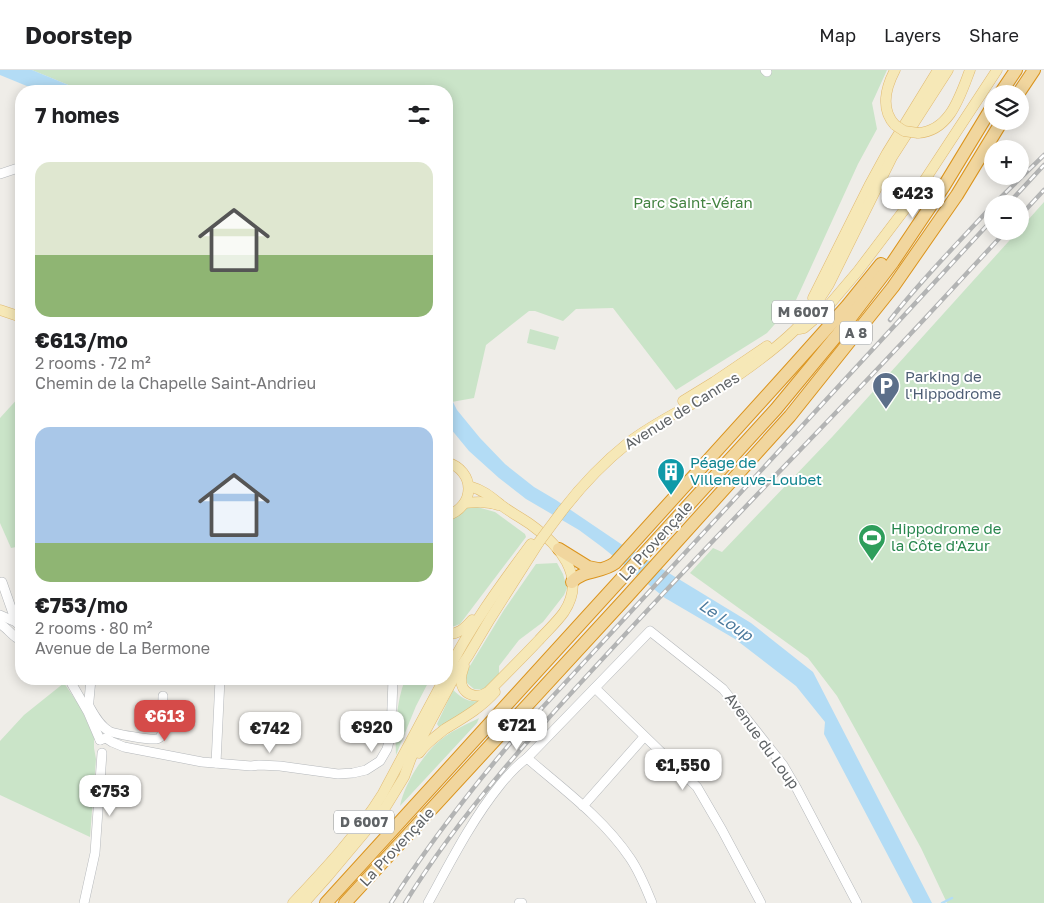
<!DOCTYPE html>
<html lang="en">
<head>
<meta charset="utf-8">
<style>
	:root { --surface:#fff; --page:#f2f2f2; --text:#202124; --muted:#757577; --line:#e0e0e0; --accent:#d54b49 }
	body { margin:0; font-family:"Golos Text",sans-serif; background:var(--page); color:var(--text); height:100vh; display:flex; flex-direction:column; font-size:19px; white-space:nowrap }
	* { box-sizing:border-box; margin:0 }
	p { font-size:16px; color:var(--muted) }
	.icon { flex:none; width:28px; height:28px; fill:none; stroke:currentColor; stroke-width:2; stroke-linecap:round; stroke-linejoin:round }
	.map { position:relative; flex:1; overflow:hidden }
	.panel { position:absolute; left:15px; top:15px; width:438px; height:600px; display:flex; flex-direction:column; background:var(--surface); border-radius:20px; box-shadow:0 2px 12px #0003 }
	.panel>* { flex:none }
	.controls { position:absolute; left:984px; top:15px; display:grid; gap:10px }
	.controls a { display:grid; place-items:center; width:45px; height:45px; border-radius:50%; background:var(--surface); box-shadow:0 2px 12px #0003; font-size:25px }
	.price { position:absolute; translate:-50% -42px; padding:0 11px; border-radius:10px; background:#fff; color:#222; font-size:16px; line-height:32px; filter:drop-shadow(0 1px 2px #0008) }
	.price::after { content:''; position:absolute; left:50%; top:30px; width:15px; height:11px; margin-left:-8px; background:inherit; clip-path:polygon(0 0,100% 0,50% 100%) }
	.price.active { background:var(--accent); color:#fff }
	ul { padding:0; list-style:none }
	li { display:grid; align-content:center; gap:10px; height:265px; padding:0 20px }
	li span { display:grid; place-items:center; height:155px; border-radius:15px; color:#555 }
	li>.icon { margin-inline-start:auto }
	span .icon { width:90px; height:90px; fill:#fffc; stroke-width:1 }
	li b { font-size:21px }
	h2 { display:flex; justify-content:space-between; align-items:center; height:60px; padding:0 20px; font-size:21px }
	header { display:flex; align-items:center; gap:30px; box-sizing:border-box; height:70px; padding:0 25px; background:var(--surface); border-bottom:1px solid var(--line) }
	header strong { font-size:24px }
	nav { display:flex; gap:28px; margin-inline-start:auto; font-size:18px }
	.map>svg:first-child { display:block }
	.green { fill:#cae4c8 }
	.water { fill:#b3dcf5 }
	.lines { fill:none; stroke-linecap:round; stroke-linejoin:round }
	.stream { stroke:#b3dcf5; stroke-width:2.5 }
	.minor-casing { stroke:#b5b8bb; stroke-width:10 }
	.major-casing { stroke:#e1ba70; stroke-width:11 }
	.highway-casing { stroke:#db941d; stroke-width:14 }
	.minor { stroke:#fff; stroke-width:9 }
	.major { stroke:#f6e8b7; stroke-width:10 }
	.highway { stroke:#f1d69e; stroke-width:12 }
	.rail-casing { stroke:#b3b4b4; stroke-width:4.5 }
	.rail { stroke:#fff; stroke-width:2.5; stroke-dasharray:8; stroke-linecap:butt }
	.major-bridge-casing { stroke:#e1ba70; stroke-width:11; stroke-linecap:butt }
	.major-bridge { stroke:#f6e8b7; stroke-width:10 }
	.labels { text-anchor:middle; stroke-width:4; stroke-linejoin:round; paint-order:stroke }
	.shield { fill:#fff; stroke:#8f9294; stroke-width:1 }
	.shield-label { font-size:14px; font-weight:bold; fill:#5f6366 }
	.park-label { font-size:15px; fill:#438341; stroke:#fff }
	.service-label { font-size:15px; fill:#4e5e75; stroke:#fff; text-anchor:start }
	.street-label { font-size:15px; fill:#5f6366; stroke:#fff }
	.culture-label { font-size:15px; fill:#0d838f; stroke:#fff; text-anchor:start }
	.leisure-label { font-size:15px; fill:#27864d; stroke:#fff; text-anchor:start }
	.water-label { font-size:16px; font-style:italic; fill:#4c7a9d; stroke:#fff }
</style>
</head>
<body>
<header>
<strong>Doorstep</strong>
<nav><a>Map</a><a>Layers</a><a>Share</a></nav>
</header>
<div class="map">
<svg width="1044" height="833" viewBox="0 0 1044 833">
	<rect width="100%" height="100%" fill="#efede8"/>
	<g class="green">
		<polygon points="32,0 887,0 872,33 877,59 858,94 796,230 767,263 676,320 613,238 576,239 563,251 535,241 529,241 486,275 474,328 446,333 446,21 83,21"/>
		<polygon points="1044,132 1044,833 947,833 921,778 837,626 808,588 690,503 713,478 722,482 833,366 1018,161 1020,161 1020,159"/>
		<polygon points="530,259 559,267 555,280 527,273"/>
		<polygon points="21,325 21,476 11,478 0,453 0,348"/>
		<polygon points="470,435 495,442 525,464 526,467 460,554 452,557 446,556 446,450"/>
		<polygon points="557,493 563,504 567,518 564,525 543,552 519,570 499,596 499,606 485,620 474,619 467,613 465,604 504,540 536,494"/>
		<path d="M405,609H430L416,636L396,685C395,659 396,634 405,609Z"/>
		<polygon points="64,613 81,638 94,668 94,678 96,689 90,767 0,725 0,671 24,645"/>
		<path d="M453,620C462,628 467,632 478,631L444,657H439L437,654Z"/>
		<path d="M479,648L477,653L400,736C404,715 422,686 438,672C449,662 465,655 479,648Z"/>
	</g>
	<g class="water">
		<polygon points="0,0 32,0 83,21 39,21 0,5"/>
		<polygon points="446,318 457,340 480,368 505,394 534,417 556,430 621,474 751,553 813,602 932,833 913,833 824,664 825,652 796,616 735,569 665,528 602,477 579,460 526,429 499,408 469,381 446,353"/>
	</g>
	<g class="lines">
		<polyline class="stream" points="942,833 952,828"/>
		<defs>
			<g id="minor">
				<polyline points="765,0 767,2"/>
				<polyline points="0,104 21,97"/>
				<polyline points="2,512 16,552"/>
				<polyline points="0,545 16,552 21,557"/>
				<path d="M0,554C8,558 13,568 21,570"/>
				<polyline points="69,609 88,642 100,670"/>
				<polyline points="595,618 697,717 722,760 761,833"/>
				<path d="M89,636C94,645 100,656 109,661C114,664 150,670 156,669C161,668 160,667 162,664L163,626"/>
				<polyline points="88,641 91,609"/>
				<polyline points="100,670 106,668 112,672 124,677 202,692 251,696 259,695 280,696 338,704 353,703 366,700 380,691 387,679 391,664 393,609"/>
				<path d="M527,688C563,719 603,748 630,788C639,801 646,818 652,833"/>
				<polyline points="216,693 220,609"/>
				<polyline points="583,736 644,667"/>
				<polyline points="84,833 95,783 102,683"/>
				<path d="M428,833C450,793 471,751 500,715C508,705 516,696 527,688L650,561L723,619L783,695L797,719L857,833"/>
				<polyline points="519,833 522,833"/>
			</g>
			<g id="major">
				<path d="M895,55C880,39 886,17 895,0"/>
				<path d="M918,63C950,61 960,26 970,0"/>
				<polyline points="813,228 869,116 887,83 938,0"/>
				<polyline points="0,240 21,247"/>
				<polyline points="799,259 804,258 824,241 858,201 911,131 997,0"/>
				<polyline points="683,331 714,312 767,276"/>
				<path d="M446,392C476,400 476,437 446,446"/>
				<path d="M465,433C477,432 486,431 498,435"/>
				<path d="M562,441C582,415 603,393 628,373C655,352 687,338 716,320C744,302 771,283 795,260C808,247 819,230 829,214L892,87L948,0"/>
				<path d="M446,564C458,565 465,558 472,550"/>
				<path d="M464,596C463,600 461,604 461,608C460,624 476,630 488,622C505,605 522,588 539,570C547,561 557,552 564,542C588,506 558,474 530,454C520,447 510,442 501,435C490,426 483,420 469,416"/>
				<path d="M446,605C469,558 500,516 531,474"/>
				<path d="M419,683C426,673 436,666 445,659C463,648 481,638 495,622"/>
				<path d="M293,833C325,799 357,765 382,725L444,609"/>
				<polyline points="304,833 328,806 385,738 404,707 411,688 457,602 468,586 490,549 539,472"/>
			</g>
			<g id="highway">
				<polyline points="1000,24 1016,0"/>
				<polyline points="1018,24 1034,0"/>
				<polyline points="559,479 588,497 598,499"/>
				<path d="M572,512C584,499 602,503 615,493L796,293L847,236L881,194"/>
				<polyline points="326,833 776,339 838,264 893,192 944,116 992,37"/>
				<polyline points="345,833 625,529 790,346 893,217 957,125 1002,51"/>
			</g>
		</defs>
		<use href="#minor" class="minor-casing"/>
		<use href="#major" class="major-casing"/>
		<use href="#highway" class="highway-casing"/>
		<use href="#minor" class="minor"/>
		<use href="#major" class="major"/>
		<use href="#highway" class="highway"/>
		<defs>
			<g id="rail">
				<polyline points="994,134 1044,85"/>
				<polyline points="1008,134 1044,95"/>
				<polyline points="1020,146 1044,120"/>
				<path d="M890,250C921,210 958,173 992,136"/>
				<path d="M391,833C429,773 472,718 518,664L992,150"/>
				<path d="M405,833C468,731 551,645 632,557C715,467 801,380 885,291C926,248 966,204 1006,161"/>
			</g>
		</defs>
		<use href="#rail" class="rail-casing"/>
		<use href="#rail" class="rail"/>
		<defs>
			<g id="major-bridge">
				<polyline points="895,55 904,61 918,63"/>
				<polyline points="539,472 562,441"/>
			</g>
		</defs>
		<use href="#major-bridge" class="major-bridge-casing"/>
		<use href="#major-bridge" class="major-bridge"/>
	</g>
	<defs>
		<symbol id="parking-pin" viewBox="-11 -11 22 30"><path d="M0 17L-7.5 6A9.5 9.5 0 1 1 7.5 6Z" fill="#5c6f8a" stroke="#fff"/><path d="M-3.5-5.5H1a3.5 3.5 0 0 1 0 7H-1V5.5H-3.5ZM-1-3.4V-.6H.8a1.4 1.4 0 0 0 0-2.8Z" fill="#fff"/></symbol>
		<symbol id="building-pin" viewBox="-11 -11 22 30"><path d="M0 17L-7.5 6A9.5 9.5 0 1 1 7.5 6Z" fill="#0f9aa8" stroke="#fff"/><path d="M-4-6H4V6H1V3H-1V6H-4ZM-2.5-4.3h1.7v1.8h-1.7ZM.8-4.3h1.7v1.8H.8ZM-2.5-1h1.7V.8h-1.7ZM.8-1h1.7V.8H.8Z" fill="#fff"/></symbol>
		<symbol id="stadium-pin" viewBox="-11 -11 22 30"><path d="M0 17L-7.5 6A9.5 9.5 0 1 1 7.5 6Z" fill="#2e9e5b" stroke="#fff"/><path d="M0-5a6.5 5 0 1 0 0 10a6.5 5 0 1 0 0-10ZM-3.5-1.8h7v3.6h-7Z" fill="#fff"/></symbol>
	</defs>
	<g fill-rule="evenodd">
		<use href="#parking-pin" x="870" y="300" width="32" height="43"/>
		<use href="#building-pin" x="655" y="386" width="32" height="43"/>
		<use href="#stadium-pin" x="856" y="452" width="32" height="43"/>
	</g>
	<g class="labels">
		<g class="shield">
			<rect x="772" y="230.5" width="62" height="23" rx="4"/>
			<rect x="840" y="251.5" width="32" height="23" rx="4"/>
			<rect x="334" y="740.5" width="60" height="23" rx="4"/>
		</g>
		<g class="shield-label">
			<text x="803" y="247">M 6007</text>
			<text x="856" y="268">A 8</text>
			<text x="364" y="757">D 6007</text>
		</g>
		<g class="park-label">
			<text x="693" y="138">Parc Saint-Véran</text>
		</g>
		<g class="service-label">
			<text x="905" y="312">Parking de<tspan x="905" dy="17">l'Hippodrome</tspan></text>
		</g>
		<g class="street-label">
			<text transform="translate(682 341) rotate(-32)" y="5">Avenue de Cannes</text>
			<text transform="translate(656 471) rotate(-48)" y="5">La Provençale</text>
			<text transform="translate(762 671) rotate(54)" y="5">Avenue du Loup</text>
			<text transform="translate(397 777) rotate(-47)" y="5">La Provençale</text>
		</g>
		<g class="culture-label">
			<text x="690" y="398">Péage de<tspan x="690" dy="17">Villeneuve-Loubet</tspan></text>
		</g>
		<g class="leisure-label">
			<text x="891" y="464">Hippodrome de<tspan x="891" dy="17">la Côte d'Azur</tspan></text>
		</g>
		<g class="water-label">
			<text transform="translate(726 550) rotate(34)" y="6">Le Loup</text>
		</g>
	</g>
</svg>
<div class="controls">
<a><svg class="icon" aria-label="layers" viewBox="0 0 24 24"><path d="M12 4l9 5-9 5-9-5zM3 14l9 5 9-5"/></svg></a>
<a>+</a>
<a>−</a>
</div>
<b class="price" style="left:913px;top:149px">€423</b>
<b class="price active" style="left:165px;top:672px">€613</b>
<b class="price" style="left:517px;top:681px">€721</b>
<b class="price" style="left:372px;top:683px">€920</b>
<b class="price" style="left:270px;top:684px">€742</b>
<b class="price" style="left:683px;top:721px">€1,550</b>
<b class="price" style="left:110px;top:747px">€753</b>
<section class="panel">
<h2>7 homes<svg class="icon" aria-label="filters" viewBox="0 0 24 24"><path d="M4 7h16M4 17h16"/><circle cx="9" cy="7" r="2"/><circle cx="15" cy="17" r="2"/></svg></h2>
<ul>
<li><span style="background:linear-gradient(#dfe7d0 60%,#8fb573 0)"><svg class="icon" aria-label="home" viewBox="0 0 24 24"><path d="M3 11l9-7 9 7M6 9v11h12V9"/></svg></span><div><b>€613/mo</b><p>2 rooms · 72 m²</p><p>Chemin de la Chapelle Saint-Andrieu</p></div></li>
<li><span style="background:linear-gradient(#a9c7e8 75%,#8fb573 0)"><svg class="icon" aria-label="home" viewBox="0 0 24 24"><path d="M3 11l9-7 9 7M6 9v11h12V9"/></svg></span><div><b>€753/mo</b><p>2 rooms · 80 m²</p><p>Avenue de La Bermone</p></div></li>
</ul>
</section>
</div>
</body>
</html>
